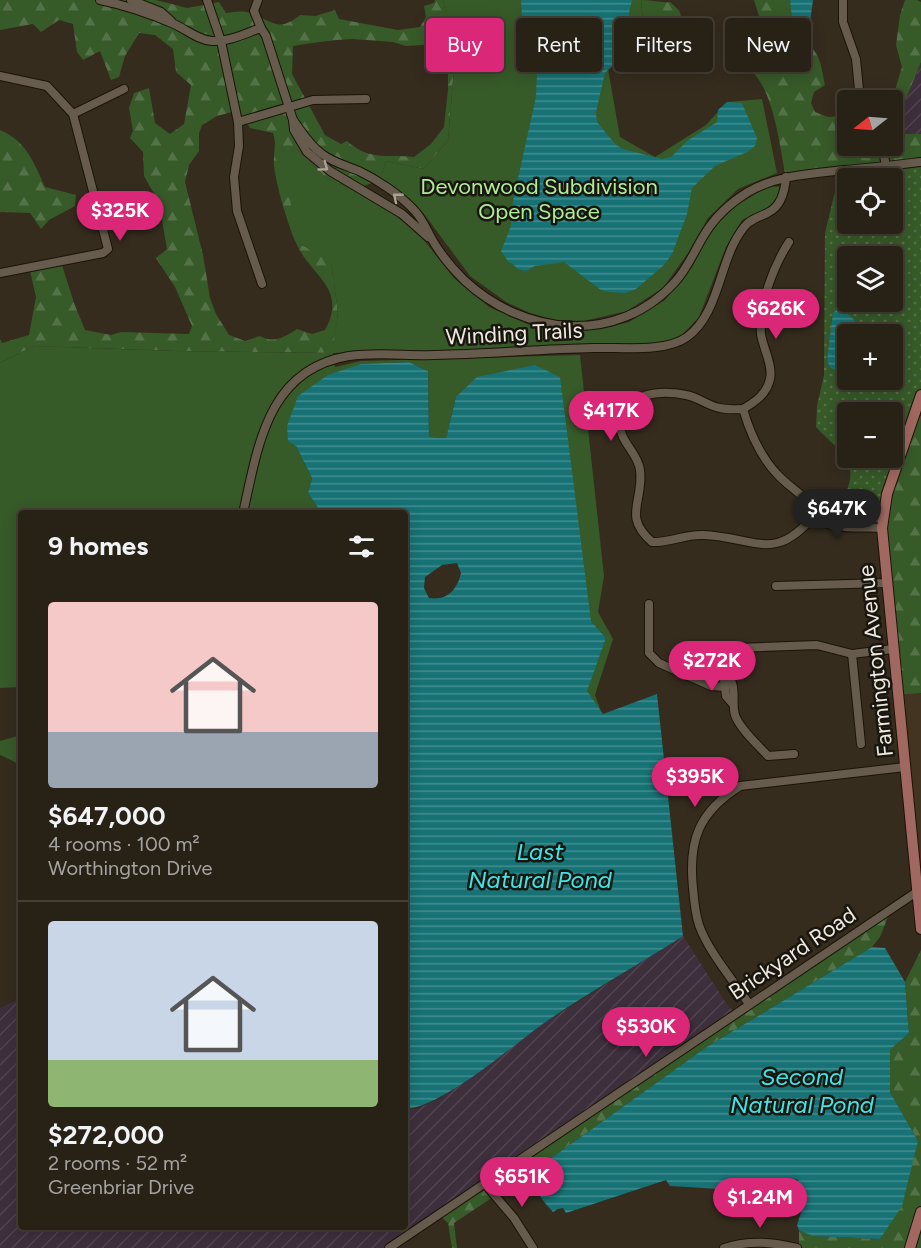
<!DOCTYPE html>
<html lang="en">
<head>
<meta charset="utf-8">
<style>
	:root { --surface:#282116; --page:#30291f; --text:#f1f3f6; --muted:#a5a3a1; --line:#443e35; --accent:#db2777 }
	body { margin:0; font-family:Figtree,sans-serif; background:var(--page); color:var(--text); height:100vh; display:flex; flex-direction:column; font-size:22px; white-space:nowrap }
	* { box-sizing:border-box; margin:0 }
	p { font-size:20px; color:var(--muted) }
	.icon { flex:none; width:33px; height:33px; fill:none; stroke:currentColor; stroke-width:2; stroke-linecap:round; stroke-linejoin:round }
	.map { position:relative; flex:1; overflow:hidden }
	.drawer { position:absolute; left:18px; top:510px; width:390px; height:720px; display:flex; flex-direction:column; background:var(--surface); border-radius:6px; box-shadow:0 3px 15px #0003,0 0 0 2px var(--line) }
	.drawer>* { flex:none }
	.hud { position:absolute; left:426px; top:18px; width:405px; height:54px; display:flex; gap:12px }
	.needle { width:39px; rotate:253deg }
	.fabs { position:absolute; left:837px; top:90px; display:grid; gap:12px }
	.fabs a { display:grid; place-items:center; width:66px; height:66px; border-radius:6px; background:var(--surface); box-shadow:0 3px 15px #0003,0 0 0 2px var(--line); font-size:30px }
	.price { position:absolute; translate:-50% -51px; padding:0 14px; border-radius:21px; background:var(--accent); color:#fff; font-size:20px; line-height:39px; filter:drop-shadow(0 2px 3px #0008) }
	.price::after { content:''; position:absolute; left:50%; top:36px; width:18px; height:14px; margin-left:-9px; background:inherit; clip-path:polygon(0 0,100% 0,50% 100%) }
	.price.current { background:#222; color:#fff }
	ul { padding:0; list-style:none }
	li { display:grid; align-content:center; gap:12px; height:318px; padding:0 30px }
	li+li { border-top:2px solid var(--line) }
	li span { display:grid; place-items:center; height:186px; border-radius:6px; color:#555 }
	li>.icon { margin-inline-start:auto }
	span .icon { width:108px; height:108px; fill:#fffc; stroke-width:1 }
	li b { font-size:26px }
	h2 { display:flex; justify-content:space-between; align-items:center; height:72px; padding:0 30px; font-size:26px }
	.pill { padding:0 21px; border-radius:6px; background:var(--surface); box-shadow:0 3px 15px #0003,0 0 0 2px var(--line); font-size:21px; line-height:54px }
	.pill.current { background:var(--accent); color:#fff }
	.map>svg:first-child { display:block }
	.built { fill:#423421 }
	.industrial { fill:url(#industrial-furrows) }
	.grass { fill:url(#grass-dots); fill-rule:evenodd }
	.forest { fill:url(#forest-firs); fill-rule:evenodd }
	.green { fill:#375a29 }
	.water { fill:url(#water-rules); fill-rule:evenodd }
	.lines { fill:none; stroke-linecap:round; stroke-linejoin:round }
	.minor-casing { stroke:#1c1407; stroke-width:10 }
	.major-casing { stroke:#1c1407; stroke-width:12 }
	.minor { stroke:#665b4c; stroke-width:8 }
	.major { stroke:#a06860; stroke-width:10 }
	.oneway { stroke:#aaa296 }
	.labels { text-anchor:middle; stroke-width:5; stroke-linejoin:round; paint-order:stroke }
	.park-label { font-size:22px; fill:#aeed97; stroke:#19150f }
	.street-label { font-size:22px; fill:#efe9e0; stroke:#19150f }
	.water-label { font-size:24px; font-style:italic; fill:#3ee4e6; stroke:#19150f }
</style>
</head>
<body>
<div class="map">
<svg width="921" height="1248" viewBox="0 0 921 1248">
	<defs>
		<pattern id="industrial-furrows" width="10" height="10" patternUnits="userSpaceOnUse" patternTransform="scale(1.5)"><rect width="10" height="10" fill="#3e2f3c"/><path d="M-1 1l2-2M0 10L10 0M9 11l2-2" fill="none" stroke="#51434f"/></pattern>
		<pattern id="grass-dots" width="8" height="8" patternUnits="userSpaceOnUse" patternTransform="scale(1.5)"><rect width="8" height="8" fill="#375a29"/><path d="M2 2h.1M6 6h.1" fill="none" stroke="#547248" stroke-width="1.8" stroke-linecap="round"/></pattern>
		<pattern id="forest-firs" width="22" height="20" patternUnits="userSpaceOnUse" patternTransform="scale(1.5)"><rect width="22" height="20" fill="#375a29"/><path d="M5 1l3.5 6h-7zM16 11l3.5 6h-7z" fill="#547248"/></pattern>
		<pattern id="water-rules" width="6" height="5" patternUnits="userSpaceOnUse" patternTransform="scale(1.5)"><rect width="6" height="5" fill="#167274"/><path d="M0 2.5h6" fill="none" stroke="#448d8e"/></pattern>
	</defs>
	<rect width="100%" height="100%" fill="#352c1e"/>
	<polygon class="built" points="921,693 921,911 897,695"/>
	<g class="industrial">
		<polygon points="921,62 921,134 903,134 897,129 896,123"/>
		<polygon points="683,936 726,1003 735,1013 387,1248 0,1248 0,1008 21,998 21,1227 405,1227 405,1109 416,1109 441,1098 547,1021"/>
	</g>
	<path class="grass" d="M921,162V395L884,509L847,512L841,507C843,498 848,489 850,480C854,457 829,442 816,427L817,406L824,375L825,233L840,171ZM848,178H892V224H848ZM848,256H892V302H848ZM835,311L855,321L864,334H892V380H848L847,371H838L827,361ZM848,412H892V458H848Z"/>
	<g class="forest">
		<path d="M0,0H156L187,8L219,2L226,13C234,12 243,10 250,13C273,21 278,33 300,15L315,16L335,10L339,19L398,30L420,27L426,17L424,6L434,3L435,0H443L455,57L448,140L424,169L386,161L380,179L355,190L327,179L297,149L302,245L331,261L338,313L333,353L176,351L34,346L0,363V339L2,343L29,335L36,297L30,271L62,265L74,303L85,330L111,335L121,332L189,334L192,326L175,287L156,258L167,249L162,220L150,216L157,199L144,176L143,152L130,138L133,131L129,108L134,93L149,88L155,123L170,134L184,124L191,85L176,72L173,49L155,35L139,33L125,56L119,77L111,80L100,51L83,60L77,52L73,24L59,20L41,32L33,24L0,30ZM352,39L393,42L406,46L440,44L448,63V89L444,127L431,144L414,157C387,154 369,161 347,141L341,144L325,135L292,74L293,46C312,43 331,40 352,39ZM232,112L241,114L250,128L273,133C277,144 273,153 274,165C276,185 288,226 297,245C311,276 348,288 325,330L312,334L297,329C285,337 273,344 260,336L245,341L229,335L216,314L210,298L203,255L185,182L189,165L199,151V133L202,125L217,116Z"/>
		<path d="M641,0C651,0 659,3 670,2C673,5 679,9 680,13C686,28 655,39 645,43Z"/>
		<path d="M754,0H790C793,15 791,32 802,44C820,45 822,71 825,85L814,92L811,103L815,112L828,117L847,116L848,146H892V100L902,67L896,45L900,15L905,0H917L921,2V62L896,123L897,129L903,134H921V162L786,177C779,145 775,94 751,70L753,52L772,49L771,17L760,19Z"/>
		<path d="M0,130C27,142 33,161 45,187L76,195L75,206L49,220L41,229L30,213L0,212Z"/>
		<polygon points="921,416 921,693 897,695 882,528 913,418"/>
		<polygon points="892,907 880,937 872,947 705,1048 550,1159 454,1223 457,1248 452,1248 448,1223 439,1215"/>
		<polygon points="921,950 921,1248 799,1248 799,1230 812,1236 880,1239 918,1141 890,1092 890,1050 909,1033 905,982"/>
	</g>
	<g class="green">
		<polygon points="443,0 641,0 645,43 608,69 620,137 655,157 706,125 727,102 762,99 777,173 738,189 708,218 688,253 663,288 627,311 584,321 555,320 530,313 506,302 470,276 424,214 409,198 380,179 386,161 424,169 448,140 455,57"/>
		<polygon points="297,149 327,179 355,190 393,213 423,239 454,278 489,307 532,326 563,330 601,329 629,322 665,300 692,267 711,230 737,205 769,186 780,187 777,199 770,207 742,220 726,247 699,317 679,338 669,343 635,346 333,353 335,367 361,361 580,355 604,576 598,612 613,639 595,695 602,714 586,691 606,638 591,621 456,397 446,438 429,437 428,371 409,362 361,364 296,446 312,478 308,493 317,506 318,513 21,513 21,687 0,688 0,363 34,346 176,351 332,353 338,313 331,262 302,245 279,159"/>
		<polygon points="21,735 21,779 17,763 0,755 0,741"/>
	</g>
	<g class="water">
		<polygon points="521,0 632,0 629,13 631,41 628,50 605,73 596,112 597,122 615,144 623,149 662,159 671,157 687,141 717,122 718,110 727,102 742,103 757,138 755,146 747,152 715,166 692,188 687,214 672,254 664,265 636,289 626,293 609,292 601,290 564,262 535,266 526,271 520,270 508,261 501,251 511,226 513,201 536,97 537,72 532,51 523,30"/>
		<polygon points="790,0 813,0 807,44 802,44 798,39 793,27"/>
		<path d="M838,309C851,314 857,322 864,334H848L847,371H838L831,368L827,361L833,313Z"/>
		<path d="M409,362L428,371L429,437L446,438L456,397L477,377L535,365L560,377L591,621L606,638L587,691L603,714L657,694L683,936C638,965 591,991 547,1021C514,1044 442,1108 405,1109V513H318L317,506L308,493L312,478L296,446L288,441L287,426L298,396L328,375L361,364ZM457,563L461,573C457,590 447,601 429,598L424,588L425,577L442,565Z"/>
		<path d="M872,947L885,948L905,982L909,1033L890,1050V1092L918,1141L902,1206L880,1239L812,1236L799,1230L797,1225L804,1203L798,1180C783,1175 776,1184 761,1186C733,1192 699,1187 670,1186L666,1180L566,1213L563,1208L558,1209L553,1212C532,1189 532,1184 550,1159L705,1048Z"/>
	</g>
	<g class="lines">
		<defs>
			<g id="minor">
				<path d="M100,0C125,5 151,14 174,24C187,30 198,40 212,41C229,42 246,33 261,28L266,36L293,120L294,130L307,152L330,171L402,214L428,237"/>
				<polyline points="131,0 161,12 171,21"/>
				<polyline points="207,0 221,41 238,122 239,146 234,177 237,211 262,284"/>
				<polyline points="258,0 254,11 261,28"/>
				<polyline points="843,0 843,22 856,59 860,100"/>
				<polyline points="0,76 47,86 73,114 108,249 103,253 0,273"/>
				<polyline points="73,114 124,89"/>
				<path d="M293,120C302,132 309,145 322,154C332,162 347,166 359,171C378,180 400,195 414,210C423,219 427,231 433,241C441,255 453,269 464,280C524,336 617,346 675,282C688,268 695,249 706,232C716,216 732,202 748,192C777,175 811,174 844,170C870,168 895,165 921,162"/>
				<polyline points="238,122 313,100 366,99"/>
				<polyline points="882,146 886,166"/>
				<path d="M743,409C755,402 767,394 770,379C773,365 763,348 761,334C759,304 773,267 789,242"/>
				<path d="M817,512C775,565 756,537 703,535C685,534 670,543 652,542C622,516 644,502 640,470C638,453 620,442 620,425C621,392 662,390 686,395C698,397 708,406 720,408C728,410 735,409 743,409C750,433 760,456 777,474C786,484 796,490 805,499C815,508 818,521 831,525C847,530 865,526 882,528"/>
				<polyline points="817,512 822,511 839,520 882,518"/>
				<path d="M243,513C258,447 267,369 349,356C377,352 407,356 435,355C488,354 541,349 594,348C620,347 665,353 687,337C715,317 719,274 733,245C737,237 741,229 748,223C754,218 762,216 769,212C781,206 785,190 786,177"/>
				<polyline points="776,586 886,583"/>
				<polyline points="649,604 649,653 659,663 711,686 725,687"/>
				<polyline points="852,654 861,744"/>
				<path d="M727,674C738,687 731,701 735,715C739,728 759,746 768,756L794,754"/>
				<polyline points="733,704 726,696 724,680 727,674 728,660 739,648 817,645 852,654 893,649"/>
				<polyline points="21,802 21,806"/>
				<path d="M749,1004C733,980 708,951 699,925C695,913 694,900 693,888C688,840 699,812 740,786L905,767"/>
				<polyline points="485,1184 514,1218 533,1248"/>
				<polyline points="389,1248 921,889"/>
				<path d="M724,1248C750,1240 771,1242 797,1248"/>
			</g>
			<g id="major">
				<polyline points="921,395 887,494 882,528 921,929"/>
				<polyline points="910,1248 921,1212"/>
			</g>
		</defs>
		<use href="#minor" class="minor-casing"/>
		<use href="#major" class="major-casing"/>
		<use href="#minor" class="minor"/>
		<use href="#major" class="major"/>
	</g>
	<defs><path id="oneway-chevron" d="M-2-3.5L2.5 0L-2 3.5" fill="none" stroke-width="1.6" stroke-linecap="round" stroke-linejoin="round" transform="scale(1.5)"/></defs>
	<g class="oneway">
		<use href="#oneway-chevron" transform="translate(324 167) rotate(36)"/>
		<use href="#oneway-chevron" transform="translate(397 197) rotate(-141)"/>
	</g>
	<g class="labels">
		<g class="park-label">
			<text x="539" y="194">Devonwood Subdivision<tspan x="539" dy="25">Open Space</tspan></text>
		</g>
		<g class="street-label">
			<text transform="translate(514 333) rotate(-3)" y="8">Winding Trails</text>
			<text transform="translate(875 661) rotate(-96)" y="8">Farmington Avenue</text>
			<text transform="translate(792 953) rotate(-34)" y="8">Brickyard Road</text>
		</g>
		<g class="water-label">
			<text x="540" y="860">Last<tspan x="540" dy="28">Natural Pond</tspan></text>
			<text x="802" y="1085">Second<tspan x="802" dy="28">Natural Pond</tspan></text>
		</g>
	</g>
</svg>
<div class="fabs">
<a><svg class="needle" viewBox="-14 -14 28 28"><path d="M0-13l5 13h-10z" fill="#e53935"/><path d="M0 13l5-13h-10z" fill="#a5a3a1"/></svg></a>
<a><svg class="icon" aria-label="locate" viewBox="0 0 24 24"><circle cx="12" cy="12" r="6"/><path d="M12 2v4M12 18v4M2 12h4M18 12h4"/></svg></a>
<a><svg class="icon" aria-label="layers" viewBox="0 0 24 24"><path d="M12 4l9 5-9 5-9-5zM3 14l9 5 9-5"/></svg></a>
<a>+</a>
<a>−</a>
</div>
<b class="price" style="left:120px;top:242px">$325K</b>
<b class="price" style="left:776px;top:340px">$626K</b>
<b class="price" style="left:611px;top:442px">$417K</b>
<b class="price current" style="left:837px;top:540px">$647K</b>
<b class="price" style="left:712px;top:692px">$272K</b>
<b class="price" style="left:695px;top:808px">$395K</b>
<b class="price" style="left:646px;top:1058px">$530K</b>
<b class="price" style="left:522px;top:1208px">$651K</b>
<b class="price" style="left:760px;top:1229px">$1.24M</b>
<div class="hud">
<a class="pill current">Buy</a>
<a class="pill">Rent</a>
<a class="pill">Filters</a>
<a class="pill">New</a>
</div>
<section class="drawer">
<h2>9 homes<svg class="icon" aria-label="filters" viewBox="0 0 24 24"><path d="M4 7h16M4 17h16"/><circle cx="9" cy="7" r="2"/><circle cx="15" cy="17" r="2"/></svg></h2>
<ul>
<li><span style="background:linear-gradient(#f6c9c9 70%,#9aa5b1 0)"><svg class="icon" aria-label="home" viewBox="0 0 24 24"><path d="M3 11l9-7 9 7M6 9v11h12V9"/></svg></span><div><b>$647,000</b><p>4 rooms · 100 m²</p><p>Worthington Drive</p></div></li>
<li><span style="background:linear-gradient(#c9d6e8 75%,#8fb573 0)"><svg class="icon" aria-label="home" viewBox="0 0 24 24"><path d="M3 11l9-7 9 7M6 9v11h12V9"/></svg></span><div><b>$272,000</b><p>2 rooms · 52 m²</p><p>Greenbriar Drive</p></div></li>
</ul>
</section>
</div>
</body>
</html>
